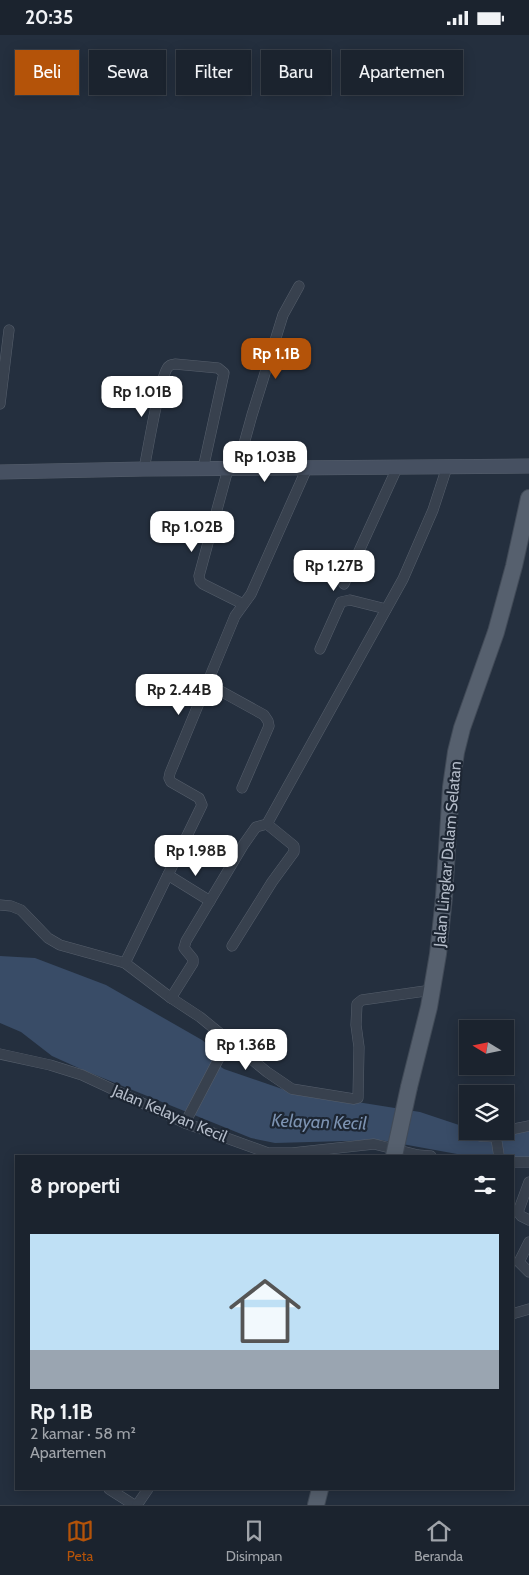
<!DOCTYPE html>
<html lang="id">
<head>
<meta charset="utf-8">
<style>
	:root { --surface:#1b232e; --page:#242b36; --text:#f1f3f6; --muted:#a0a4aa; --line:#39404a; --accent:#b45309 }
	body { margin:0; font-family:Cabin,sans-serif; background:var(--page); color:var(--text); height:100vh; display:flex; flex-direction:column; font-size:19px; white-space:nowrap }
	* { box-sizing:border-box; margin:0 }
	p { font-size:16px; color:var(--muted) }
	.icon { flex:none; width:28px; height:28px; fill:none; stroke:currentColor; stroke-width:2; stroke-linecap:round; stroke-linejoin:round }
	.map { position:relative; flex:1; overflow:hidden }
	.drawer { position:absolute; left:15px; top:1120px; width:499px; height:335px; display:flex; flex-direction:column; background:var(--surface); border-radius:0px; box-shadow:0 2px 12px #0003,0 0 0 1px var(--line) }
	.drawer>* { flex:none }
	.hud { position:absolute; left:15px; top:15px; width:500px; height:45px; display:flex; gap:10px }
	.needle { width:32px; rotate:280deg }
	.controls { position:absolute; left:459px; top:985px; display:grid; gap:10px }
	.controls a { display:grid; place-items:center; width:55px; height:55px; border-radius:0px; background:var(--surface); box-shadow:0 2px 12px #0003,0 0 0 1px var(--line); font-size:25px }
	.price { position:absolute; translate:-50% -42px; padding:0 11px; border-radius:10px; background:#fff; color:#222; font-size:16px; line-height:32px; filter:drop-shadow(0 1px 2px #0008) }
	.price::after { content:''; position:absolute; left:50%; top:30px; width:15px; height:11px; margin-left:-8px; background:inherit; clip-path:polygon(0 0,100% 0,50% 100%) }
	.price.current { background:var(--accent); color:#fff }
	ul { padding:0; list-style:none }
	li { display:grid; align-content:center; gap:10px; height:265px; padding:0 15px }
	li span { display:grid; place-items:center; height:155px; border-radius:0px; color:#555 }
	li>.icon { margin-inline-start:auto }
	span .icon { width:90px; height:90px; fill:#fffc; stroke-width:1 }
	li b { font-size:21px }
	h2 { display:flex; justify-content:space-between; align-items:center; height:60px; padding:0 15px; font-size:21px }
	.tag { padding:0 18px; border-radius:0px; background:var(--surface); box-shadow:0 2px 12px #0003,0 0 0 1px var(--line); font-size:18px; line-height:45px }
	.tag.current { background:var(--accent); color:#fff }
	.status { display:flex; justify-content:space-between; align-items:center; height:35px; padding:0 25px; background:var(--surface); direction:ltr }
	.status svg { height:14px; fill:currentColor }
	.dock { display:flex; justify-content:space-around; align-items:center; height:70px; border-top:1px solid var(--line); background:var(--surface); font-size:14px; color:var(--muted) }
	.dock a { display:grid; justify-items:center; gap:2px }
	.dock .current { color:var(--accent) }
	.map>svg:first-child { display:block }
	.water { fill:#394c67 }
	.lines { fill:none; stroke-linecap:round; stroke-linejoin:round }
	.street-casing { stroke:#565f6c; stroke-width:11 }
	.secondary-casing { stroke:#565f6c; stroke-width:15 }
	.primary-casing { stroke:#414a57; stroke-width:18 }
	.street { stroke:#38414e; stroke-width:10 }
	.secondary { stroke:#465061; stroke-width:14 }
	.primary { stroke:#56606e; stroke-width:16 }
	.primary-bridge-casing { stroke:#414a57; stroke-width:18; stroke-linecap:butt }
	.primary-bridge { stroke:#56606e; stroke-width:16 }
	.labels { text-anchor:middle; stroke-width:4.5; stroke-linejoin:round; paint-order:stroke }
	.street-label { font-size:16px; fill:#b4bcc9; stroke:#1d2633 }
	.water-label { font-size:18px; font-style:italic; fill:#7c92b1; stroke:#1d2633 }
</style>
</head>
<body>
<div class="status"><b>20:35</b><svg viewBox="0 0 49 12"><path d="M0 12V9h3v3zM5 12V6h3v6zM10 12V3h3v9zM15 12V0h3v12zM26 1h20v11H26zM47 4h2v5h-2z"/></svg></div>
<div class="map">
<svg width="529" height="1470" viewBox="0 0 529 1470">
	<rect width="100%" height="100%" fill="#242f3e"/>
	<polygon class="water" points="0,921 35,923 106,950 202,1005 211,1012 212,1026 224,1034 288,1056 420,1077 462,1091 467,1093 468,1096 492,1098 505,1096 505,1094 529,1088 529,1124 513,1123 512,1121 476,1121 457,1119 380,1105 275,1108 251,1103 83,1035 52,1021 21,997 0,988"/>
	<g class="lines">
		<defs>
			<g id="street">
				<polyline points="0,369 9,295"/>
				<path d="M144,434C148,415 159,344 168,332C171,329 171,330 175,329L218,333L224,338L203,434"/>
				<polyline points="228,434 199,541 200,546 203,549 243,569"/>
				<polyline points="237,434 252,380 283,280 299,251"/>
				<polyline points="344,549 397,433"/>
				<polyline points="320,614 341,567 350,565 386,574"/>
				<polyline points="206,648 264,680 268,686 269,691 242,753"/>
				<polyline points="168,840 210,866"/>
				<polyline points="0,870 11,871 21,875 48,903 60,910 125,928 171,963 200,982 267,1037 292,1054 354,1064 358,1063 359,1012 356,990 357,969 362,965 432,955"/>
				<polyline points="232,911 272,847 294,817 294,811 267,789"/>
				<polyline points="125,928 202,770 199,763 171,747 169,743 170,738 235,581 251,559 307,433"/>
				<polyline points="171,963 193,928 193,924 184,913 186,906 244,809 256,792 267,789 403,544 433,475 447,432"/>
				<polyline points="0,1019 50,1030 82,1040 185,1088 268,1118 292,1118 374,1109 418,1120 431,1121"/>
				<polyline points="185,1088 228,1006"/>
				<polyline points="514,1094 529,1091"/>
				<polyline points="469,1096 480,1101 496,1102 499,1121"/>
				<polyline points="512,1127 529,1127"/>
				<polyline points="529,1147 518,1177 521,1181 529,1185"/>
				<polyline points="529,1207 519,1227 529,1237"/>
				<polyline points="512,1279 529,1274"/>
				<polyline points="109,1454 134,1470"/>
				<polyline points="137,1470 148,1454"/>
			</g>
			<polyline id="secondary" points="0,437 144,434 529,431"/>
			<g id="primary">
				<polyline points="409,1052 429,972 438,919 444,862 451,752 456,717 462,693 496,597 514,531 529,463"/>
				<polyline points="316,1470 320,1454"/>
			</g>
		</defs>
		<use href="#street" class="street-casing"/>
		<use href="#secondary" class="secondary-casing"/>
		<use href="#primary" class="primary-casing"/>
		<use href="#street" class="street"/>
		<use href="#secondary" class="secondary"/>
		<use href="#primary" class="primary"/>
		<defs>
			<polyline id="primary-bridge" points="394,1121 409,1052"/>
		</defs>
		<use href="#primary-bridge" class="primary-bridge-casing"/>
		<use href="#primary-bridge" class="primary-bridge"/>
	</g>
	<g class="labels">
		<g class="street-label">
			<text transform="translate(447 819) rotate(-85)" y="6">Jalan Lingkar Dalam Selatan</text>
			<text transform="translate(170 1078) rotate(23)" y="6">Jalan Kelayan Kecil</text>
		</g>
		<g class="water-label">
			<text transform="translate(319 1087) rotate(2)" y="6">Kelayan Kecil</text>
		</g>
	</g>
</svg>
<div class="controls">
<a><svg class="needle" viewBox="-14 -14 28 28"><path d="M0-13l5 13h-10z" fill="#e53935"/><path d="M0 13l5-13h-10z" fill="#a0a4aa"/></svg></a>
<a><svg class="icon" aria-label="layers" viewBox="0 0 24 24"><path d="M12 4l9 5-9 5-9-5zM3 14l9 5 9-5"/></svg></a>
</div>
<b class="price current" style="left:276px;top:345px">Rp 1.1B</b>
<b class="price" style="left:142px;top:383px">Rp 1.01B</b>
<b class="price" style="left:265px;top:448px">Rp 1.03B</b>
<b class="price" style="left:192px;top:518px">Rp 1.02B</b>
<b class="price" style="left:334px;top:557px">Rp 1.27B</b>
<b class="price" style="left:179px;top:681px">Rp 2.44B</b>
<b class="price" style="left:196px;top:842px">Rp 1.98B</b>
<b class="price" style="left:246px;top:1036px">Rp 1.36B</b>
<div class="hud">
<a class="tag current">Beli</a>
<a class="tag">Sewa</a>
<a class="tag">Filter</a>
<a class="tag">Baru</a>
<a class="tag">Apartemen</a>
</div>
<section class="drawer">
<h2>8 properti<svg class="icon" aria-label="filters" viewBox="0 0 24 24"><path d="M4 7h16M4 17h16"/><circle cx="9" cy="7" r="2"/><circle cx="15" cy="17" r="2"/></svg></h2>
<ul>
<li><span style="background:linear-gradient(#bfe0f5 75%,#9aa5b1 0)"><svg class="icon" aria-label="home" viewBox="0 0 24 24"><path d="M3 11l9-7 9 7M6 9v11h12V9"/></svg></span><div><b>Rp 1.1B</b><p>2 kamar · 58 m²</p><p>Apartemen</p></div></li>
</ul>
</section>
</div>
<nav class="dock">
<a class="current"><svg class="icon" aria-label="map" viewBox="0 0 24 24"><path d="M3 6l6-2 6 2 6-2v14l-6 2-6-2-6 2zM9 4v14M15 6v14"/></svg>Peta</a>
<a><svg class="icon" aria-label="saved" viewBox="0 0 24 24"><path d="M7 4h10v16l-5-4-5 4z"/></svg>Disimpan</a>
<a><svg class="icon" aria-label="home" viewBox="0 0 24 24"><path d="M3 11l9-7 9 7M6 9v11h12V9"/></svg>Beranda</a>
</nav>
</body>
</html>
